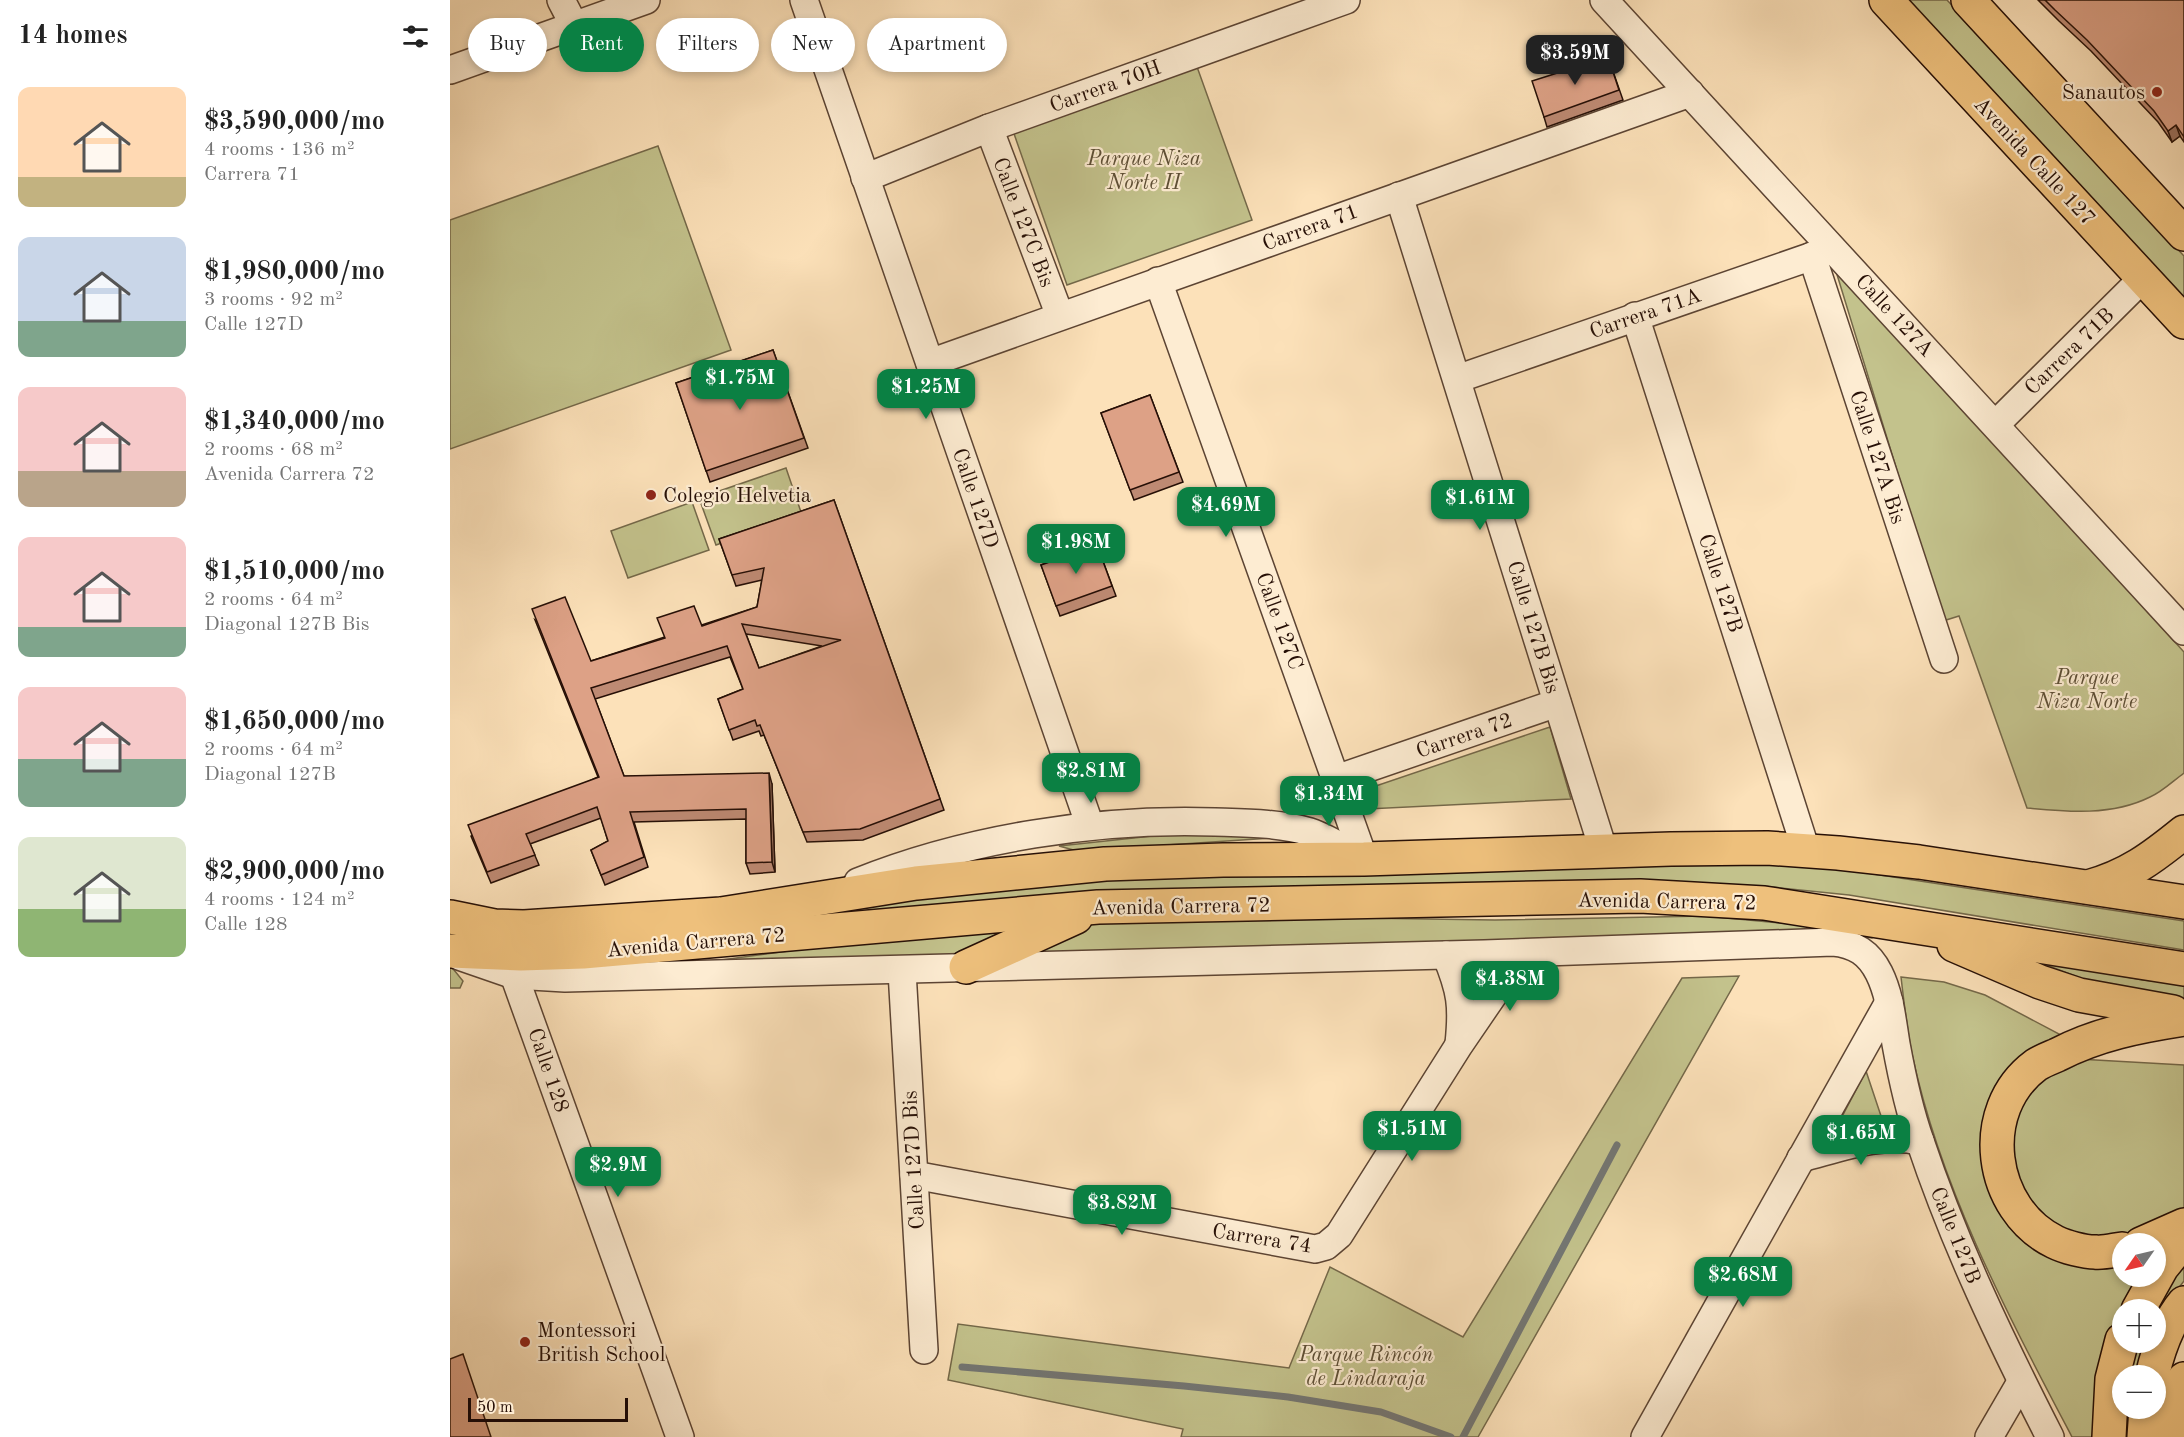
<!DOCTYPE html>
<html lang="en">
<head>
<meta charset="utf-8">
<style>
	:root { --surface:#fff; --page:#f6f6f6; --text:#222; --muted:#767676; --accent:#0b8043 }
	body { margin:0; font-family:"Old Standard TT",serif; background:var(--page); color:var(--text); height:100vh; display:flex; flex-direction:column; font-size:22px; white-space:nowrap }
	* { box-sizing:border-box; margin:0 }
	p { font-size:20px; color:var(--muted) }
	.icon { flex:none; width:33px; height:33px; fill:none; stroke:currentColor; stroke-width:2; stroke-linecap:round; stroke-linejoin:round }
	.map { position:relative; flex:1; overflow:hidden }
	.drawer { display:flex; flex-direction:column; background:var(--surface); width:450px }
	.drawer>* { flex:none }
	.hud { position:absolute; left:18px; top:18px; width:570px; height:54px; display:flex; gap:12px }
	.needle { width:39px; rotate:236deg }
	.tools { position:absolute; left:1662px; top:1233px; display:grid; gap:12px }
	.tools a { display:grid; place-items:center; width:54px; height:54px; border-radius:50%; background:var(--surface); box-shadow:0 3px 9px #0003; font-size:30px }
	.scale { position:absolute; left:18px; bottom:15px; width:160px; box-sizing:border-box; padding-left:6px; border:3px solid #260f06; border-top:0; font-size:16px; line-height:21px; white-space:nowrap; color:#260f06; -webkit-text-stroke:4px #fdecd2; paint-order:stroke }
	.price { position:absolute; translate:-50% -51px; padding:0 14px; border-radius:12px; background:var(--accent); color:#fff; font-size:20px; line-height:39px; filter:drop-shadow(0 2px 3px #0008) }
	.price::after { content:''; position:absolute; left:50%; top:36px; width:18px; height:14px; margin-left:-9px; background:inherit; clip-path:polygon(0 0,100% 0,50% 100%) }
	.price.current { background:#222; color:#fff }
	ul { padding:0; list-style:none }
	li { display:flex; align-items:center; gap:18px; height:150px; padding:0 18px }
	li span { display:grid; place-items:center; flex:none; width:168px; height:120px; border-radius:12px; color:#555 }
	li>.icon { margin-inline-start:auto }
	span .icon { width:72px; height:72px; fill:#fffc; stroke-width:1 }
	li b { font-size:26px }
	h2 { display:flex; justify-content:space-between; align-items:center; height:72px; padding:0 18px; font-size:26px }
	.tag { padding:0 21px; border-radius:27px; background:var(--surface); box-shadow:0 3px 9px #0003; font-size:21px; line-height:54px }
	.tag.current { background:var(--accent); color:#fff }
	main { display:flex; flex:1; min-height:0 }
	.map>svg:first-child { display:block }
	.green { fill:#c3c28c; stroke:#746849; stroke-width:1.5 }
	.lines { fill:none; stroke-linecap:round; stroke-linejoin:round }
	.stream { stroke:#737673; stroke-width:7 }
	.minor-casing { stroke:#5c4433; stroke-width:30 }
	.major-casing { stroke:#260f06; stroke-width:36 }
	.highway-casing { stroke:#260f06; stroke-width:36 }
	.minor { stroke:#fdecd2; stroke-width:27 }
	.major { stroke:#eec07c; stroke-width:33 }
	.highway { stroke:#eec07c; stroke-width:33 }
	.wall { fill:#be8a73; stroke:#260f06; stroke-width:1.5; fill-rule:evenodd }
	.shaded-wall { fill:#9b715e; stroke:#260f06; stroke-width:1.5 }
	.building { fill:#dda186; stroke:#260f06; stroke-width:1.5; fill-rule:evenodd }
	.poi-dot { fill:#8f2418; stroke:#fdecd2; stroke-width:2 }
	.labels { text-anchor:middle; stroke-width:4.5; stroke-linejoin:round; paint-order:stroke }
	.street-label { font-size:21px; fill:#260f06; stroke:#fdecd2 }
	.poi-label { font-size:21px; fill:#260f06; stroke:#fdecd2; text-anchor:start }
	.park-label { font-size:21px; font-style:italic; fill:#5d4e35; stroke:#fdecd2 }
</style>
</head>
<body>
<main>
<section class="drawer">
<h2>14 homes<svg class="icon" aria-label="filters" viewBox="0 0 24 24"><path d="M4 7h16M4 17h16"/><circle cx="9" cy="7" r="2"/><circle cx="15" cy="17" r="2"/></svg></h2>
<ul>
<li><span style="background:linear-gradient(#ffd9b3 75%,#c2b280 0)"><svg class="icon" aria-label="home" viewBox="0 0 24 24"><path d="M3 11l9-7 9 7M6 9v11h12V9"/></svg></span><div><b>$3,590,000/mo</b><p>4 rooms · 136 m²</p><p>Carrera 71</p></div></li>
<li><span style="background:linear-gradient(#c9d6e8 70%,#7fa58c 0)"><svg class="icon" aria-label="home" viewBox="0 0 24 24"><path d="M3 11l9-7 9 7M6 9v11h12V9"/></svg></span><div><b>$1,980,000/mo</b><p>3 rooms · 92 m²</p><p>Calle 127D</p></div></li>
<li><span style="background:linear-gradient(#f6c9c9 70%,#b9a48a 0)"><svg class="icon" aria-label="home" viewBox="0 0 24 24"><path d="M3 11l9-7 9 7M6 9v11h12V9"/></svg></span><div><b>$1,340,000/mo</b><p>2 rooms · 68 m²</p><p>Avenida Carrera 72</p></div></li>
<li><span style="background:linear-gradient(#f6c9c9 75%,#7fa58c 0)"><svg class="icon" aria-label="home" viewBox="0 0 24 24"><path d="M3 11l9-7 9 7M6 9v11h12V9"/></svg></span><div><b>$1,510,000/mo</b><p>2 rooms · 64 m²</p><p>Diagonal 127B Bis</p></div></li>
<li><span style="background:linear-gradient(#f6c9c9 60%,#7fa58c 0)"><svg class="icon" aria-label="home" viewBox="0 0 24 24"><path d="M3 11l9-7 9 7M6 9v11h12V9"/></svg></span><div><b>$1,650,000/mo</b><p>2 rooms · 64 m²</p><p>Diagonal 127B</p></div></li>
<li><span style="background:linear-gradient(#dfe7d0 60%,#8fb573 0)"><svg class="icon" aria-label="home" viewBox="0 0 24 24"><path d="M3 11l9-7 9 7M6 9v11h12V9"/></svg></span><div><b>$2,900,000/mo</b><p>4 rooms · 124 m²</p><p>Calle 128</p></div></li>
</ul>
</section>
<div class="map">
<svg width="1734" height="1437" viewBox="0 0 1734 1437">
	<rect width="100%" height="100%" fill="#fce1b9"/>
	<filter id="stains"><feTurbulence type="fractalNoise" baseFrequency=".00333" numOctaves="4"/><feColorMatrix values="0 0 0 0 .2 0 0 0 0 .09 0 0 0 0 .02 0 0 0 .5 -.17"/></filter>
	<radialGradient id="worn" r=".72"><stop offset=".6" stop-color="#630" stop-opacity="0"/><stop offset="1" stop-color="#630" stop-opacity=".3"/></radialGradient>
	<g class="green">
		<polygon points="1458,0 1497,0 1734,256 1734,298"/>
		<polygon points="746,64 802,220 617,285 562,128"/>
		<polygon points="208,146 281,350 0,449 0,220"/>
		<path d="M1385,268L1734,652V773C1723,781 1712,792 1700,797C1662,816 1618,812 1577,808L1509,616L1493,621Z"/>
		<polygon points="336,468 352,515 266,545 249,498"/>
		<polygon points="242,502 259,550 178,578 161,531"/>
		<polygon points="1100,727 1121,799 917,809 911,791"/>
		<polygon points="749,831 838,837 627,851 609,846"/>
		<polygon points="1314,864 1397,870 1734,921 1734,950 1399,895 1312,886 807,891 344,918 481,895 655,878"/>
		<polygon points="1255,916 1425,932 1422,938 1393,934 564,956 646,919 839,917 1045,920"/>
		<polygon points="565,923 564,938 516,961 234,965 414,941"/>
		<polygon points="1581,959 1693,980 1734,984 1734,998 1669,990 1630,978"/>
		<polygon points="0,965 13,981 10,988 0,988"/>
		<polygon points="1289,976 1028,1437 731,1437 733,1429 498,1380 508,1324 839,1368 880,1267 1013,1337 1232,978"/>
		<path d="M1451,977L1494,982L1535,995L1611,1035L1578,1056L1564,1072L1559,1216L1672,1259V1276L1691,1277L1674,1303L1663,1329L1647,1437H1622C1558,1315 1491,1190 1462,1054C1457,1029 1454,1003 1451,977Z"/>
		<polygon points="1628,1059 1734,1065 1734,1212 1678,1236 1645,1239 1601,1225 1563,1179 1564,1121 1572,1104 1596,1074"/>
		<polygon points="1416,1071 1433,1122 1384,1132"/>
		<polygon points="1734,1265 1734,1281 1715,1306 1706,1328 1707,1300"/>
		<polygon points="1689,1343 1699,1343 1688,1375 1679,1376"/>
	</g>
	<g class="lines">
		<g class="stream">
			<polyline points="512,1367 734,1386 838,1397 931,1412 1001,1437"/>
			<polyline points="1013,1437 1167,1145"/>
		</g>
		<defs>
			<g id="minor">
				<polyline points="111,0 124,25"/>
				<polyline points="354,0 640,826"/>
				<polyline points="1154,0 1734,631"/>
				<polyline points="0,70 196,0"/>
				<polyline points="539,128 610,316"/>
				<polyline points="415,178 539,128 896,0"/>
				<polyline points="949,196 1154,852"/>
				<polyline points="1362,256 1494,659"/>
				<polyline points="708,281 914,859"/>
				<polyline points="1185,316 1356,850"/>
				<polyline points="480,363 1240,93"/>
				<polyline points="1007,379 1380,250"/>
				<polyline points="1546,424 1693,278"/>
				<polyline points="886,779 1107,703"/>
				<path d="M408,882C518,838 648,818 765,822C797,823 829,823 860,832C878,838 896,850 913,859"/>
				<path d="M996,955C1011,991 1013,1006 1009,1044"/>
				<path d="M9,956L64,975L115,978L1034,954L1383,942C1405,944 1419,953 1429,973C1440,995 1442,1020 1446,1044C1452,1077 1459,1110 1470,1141C1504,1243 1551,1341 1600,1437"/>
				<polyline points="452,971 474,1350"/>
				<polyline points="64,975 230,1437"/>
				<path d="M1351,1158C1390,1148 1430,1132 1470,1141"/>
				<polyline points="464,1175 865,1249 876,1246 889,1235 1009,1045 1072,953"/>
				<polyline points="1195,1437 1439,1002"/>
				<polyline points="1539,1437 1571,1382"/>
			</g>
			<g id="major">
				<polyline points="1436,0 1734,322"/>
				<polyline points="1518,0 1734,234"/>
				<polyline points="1688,1310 1712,1267 1734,1240"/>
				<path d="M1702,1376C1708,1351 1717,1323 1734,1303"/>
				<polyline points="1659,1437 1662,1379 1672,1340"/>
				<polyline points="1694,1437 1696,1408"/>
			</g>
			<g id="highway">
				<path d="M1638,887C1678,876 1702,858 1734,832"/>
				<polyline points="0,917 44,926 74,927 271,914 466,883 655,864 773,860 914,859 1221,849 1317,848 1388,853 1469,862 1734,902"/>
				<polyline points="1504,945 1590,982 1629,995 1723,1012"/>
				<polyline points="0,951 71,954 133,952 648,907 1190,896 1314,903 1734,969"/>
				<polyline points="516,967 626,917"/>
				<polyline points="1691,1244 1734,1225"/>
				<path d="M1672,1249C1664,1250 1654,1253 1645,1252C1634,1252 1615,1247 1605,1242C1539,1210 1525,1110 1586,1065C1592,1061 1600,1058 1607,1055C1647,1034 1689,1026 1734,1019"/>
				<polyline points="1723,1437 1729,1395 1734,1379"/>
			</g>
		</defs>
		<use href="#minor" class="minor-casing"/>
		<use href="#major" class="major-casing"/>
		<use href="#highway" class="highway-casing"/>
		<use href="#minor" class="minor"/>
		<use href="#major" class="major"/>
		<use href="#highway" class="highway"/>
	</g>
	<g class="wall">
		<polygon points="1588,0 1734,0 1734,142 1730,136 1722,142 1708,122 1641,51 1609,21"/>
		<polygon points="1158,57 1173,100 1097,127 1094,117"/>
		<polygon points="323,350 358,448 260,482 226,383"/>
		<polygon points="700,395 733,482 684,500 651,413"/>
		<path d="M384,500L494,810L413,840L357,842L314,735L311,736L309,731L283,740L268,699L293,689L280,657L145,699L174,776L322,784L325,872L300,874L296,863V819L184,822L198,867L155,885L141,850L158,841L151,818L80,844L89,865L41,883L21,836L148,777L85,620L141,661L307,607L312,580L286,586L269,539ZM296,634L372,646L309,668Z"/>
		<polygon points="647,545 666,596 610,616 591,565"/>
	</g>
	<g class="shaded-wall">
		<polygon points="1726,125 1730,136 1722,142 1718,131"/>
		<polygon points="319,773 322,784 325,872 322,862"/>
	</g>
	<g class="building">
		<polygon points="1595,0 1734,0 1734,137 1726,125 1718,131 1704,111 1637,40 1605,10"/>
		<polygon points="1158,57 1169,90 1094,117 1082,81"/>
		<polygon points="323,350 354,438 256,471 226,383"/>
		<polygon points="700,395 729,472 680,490 651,413"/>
		<path d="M384,500L490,799L410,829L353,832L310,725L307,726L305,720L279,730L268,699L293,689L277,646L141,688L174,776L319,773L322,862L296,863V809L180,812L194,857L151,875L141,850L158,841L147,807L76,834L85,855L37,872L18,825L149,777L82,609L115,597L141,661L215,638L207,618L244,606L252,626L307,607L314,568L282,575L269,539ZM292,624L391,640L309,668Z"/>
		<polygon points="647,545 662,586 606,606 591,565"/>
		<polygon points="13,1354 41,1437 0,1437 0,1359"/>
	</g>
	<g class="poi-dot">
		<circle cx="1707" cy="92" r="6"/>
		<circle cx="201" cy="495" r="6"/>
		<circle cx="75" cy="1342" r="6"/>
	</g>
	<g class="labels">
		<g class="street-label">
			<text transform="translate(655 86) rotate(-20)" y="7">Carrera 70H</text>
			<text transform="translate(1585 161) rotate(47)" y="7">Avenida Calle 127</text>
			<text transform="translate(574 222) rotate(69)" y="7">Calle 127C Bis</text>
			<text transform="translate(860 227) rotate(-20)" y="7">Carrera 71</text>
			<text transform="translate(1195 313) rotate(-19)" y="7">Carrera 71A</text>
			<text transform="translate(1445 315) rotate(47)" y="7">Calle 127A</text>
			<text transform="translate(1619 351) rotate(-44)" y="7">Carrera 71B</text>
			<text transform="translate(1428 457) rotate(72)" y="7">Calle 127A Bis</text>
			<text transform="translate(526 498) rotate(71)" y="7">Calle 127D</text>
			<text transform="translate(1271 583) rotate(72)" y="7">Calle 127B</text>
			<text transform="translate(830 621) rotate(70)" y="7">Calle 127C</text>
			<text transform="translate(1084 627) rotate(73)" y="7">Calle 127B Bis</text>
			<text transform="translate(1014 735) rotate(-19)" y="7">Carrera 72</text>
			<text transform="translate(1217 901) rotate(1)" y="7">Avenida Carrera 72</text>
			<text transform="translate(731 906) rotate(-1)" y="7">Avenida Carrera 72</text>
			<text transform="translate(246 942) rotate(-5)" y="7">Avenida Carrera 72</text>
			<text transform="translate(99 1070) rotate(71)" y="7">Calle 128</text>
			<text transform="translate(463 1160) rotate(-93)" y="7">Calle 127D Bis</text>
			<text transform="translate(1506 1235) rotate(68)" y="7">Calle 127B</text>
			<text transform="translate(812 1238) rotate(9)" y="7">Carrera 74</text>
		</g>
		<g class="poi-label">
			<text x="1695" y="99" text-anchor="end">Sanautos</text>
			<text x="213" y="502">Colegio Helvetia</text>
			<text x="87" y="1337">Montessori<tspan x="87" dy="24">British School</tspan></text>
		</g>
		<g class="park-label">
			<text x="694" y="165">Parque Niza<tspan x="694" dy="24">Norte II</tspan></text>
			<text x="1637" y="684">Parque<tspan x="1637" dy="24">Niza Norte</tspan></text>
			<text x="916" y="1361">Parque Rincón<tspan x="916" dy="24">de Lindaraja</tspan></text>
		</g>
	</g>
	<rect width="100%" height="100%" filter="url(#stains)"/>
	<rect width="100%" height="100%" fill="url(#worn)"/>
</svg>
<div class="tools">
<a><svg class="needle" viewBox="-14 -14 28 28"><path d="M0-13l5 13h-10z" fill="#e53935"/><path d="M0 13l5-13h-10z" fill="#767676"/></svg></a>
<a>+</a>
<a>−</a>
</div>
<div class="scale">50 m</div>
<b class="price current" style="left:1125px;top:86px">$3.59M</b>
<b class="price" style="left:290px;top:411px">$1.75M</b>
<b class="price" style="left:476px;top:420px">$1.25M</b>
<b class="price" style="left:1030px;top:531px">$1.61M</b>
<b class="price" style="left:776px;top:538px">$4.69M</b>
<b class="price" style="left:626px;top:575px">$1.98M</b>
<b class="price" style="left:641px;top:804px">$2.81M</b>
<b class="price" style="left:879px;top:827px">$1.34M</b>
<b class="price" style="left:1060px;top:1012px">$4.38M</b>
<b class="price" style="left:962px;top:1162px">$1.51M</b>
<b class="price" style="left:1411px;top:1166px">$1.65M</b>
<b class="price" style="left:168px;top:1198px">$2.9M</b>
<b class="price" style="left:672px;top:1236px">$3.82M</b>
<b class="price" style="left:1293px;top:1308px">$2.68M</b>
<div class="hud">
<a class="tag">Buy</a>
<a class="tag current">Rent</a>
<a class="tag">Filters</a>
<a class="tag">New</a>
<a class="tag">Apartment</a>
</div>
</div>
</main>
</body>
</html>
